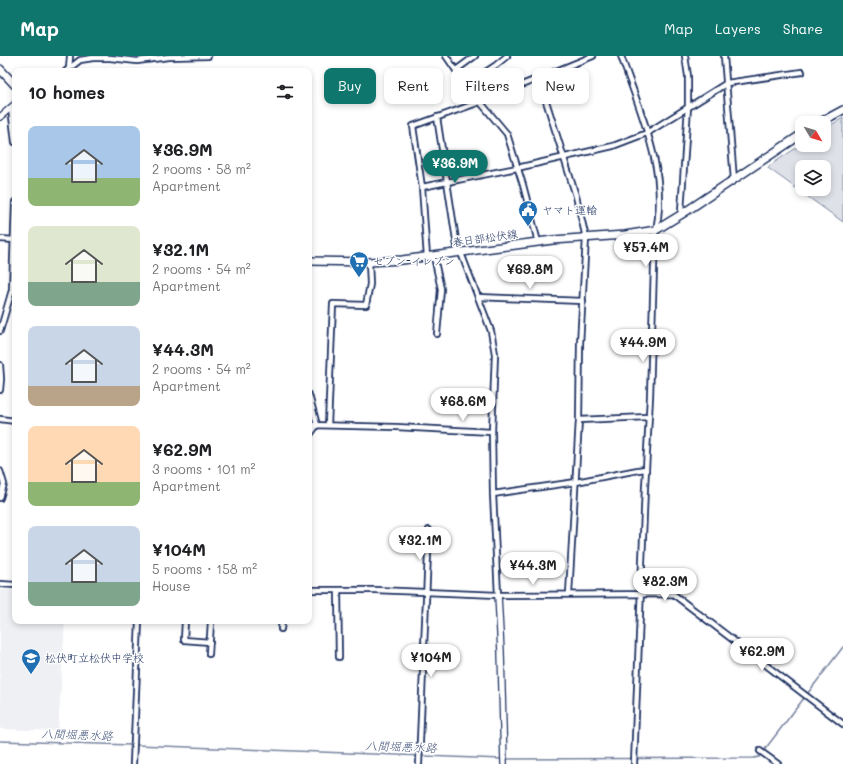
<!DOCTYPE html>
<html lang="en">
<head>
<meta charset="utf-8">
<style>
	:root { --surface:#fff; --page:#f2f2f2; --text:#202124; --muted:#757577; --accent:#0f766e }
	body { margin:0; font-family:Mali,"Klee One",sans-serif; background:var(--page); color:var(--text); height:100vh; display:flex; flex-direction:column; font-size:15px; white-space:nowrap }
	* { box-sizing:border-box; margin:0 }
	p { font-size:13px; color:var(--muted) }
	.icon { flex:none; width:22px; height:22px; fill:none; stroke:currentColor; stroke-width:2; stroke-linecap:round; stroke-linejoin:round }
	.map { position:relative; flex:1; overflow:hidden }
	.drawer { position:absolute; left:12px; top:12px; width:300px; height:556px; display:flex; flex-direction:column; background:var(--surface); border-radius:8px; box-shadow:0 2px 6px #0003 }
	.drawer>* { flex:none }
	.hud { position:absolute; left:324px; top:12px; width:380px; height:36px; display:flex; gap:8px }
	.needle { width:26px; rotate:128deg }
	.tools { position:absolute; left:795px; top:60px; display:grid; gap:8px }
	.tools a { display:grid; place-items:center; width:36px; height:36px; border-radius:8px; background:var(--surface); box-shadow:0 2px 6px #0003; font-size:20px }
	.price { position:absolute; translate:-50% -34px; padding:0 9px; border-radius:14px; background:#fff; color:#222; font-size:13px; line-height:26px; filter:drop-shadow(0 1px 2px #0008) }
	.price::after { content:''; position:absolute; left:50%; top:24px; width:12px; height:9px; margin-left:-6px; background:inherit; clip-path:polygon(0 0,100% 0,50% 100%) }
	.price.active { background:var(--accent); color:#fff }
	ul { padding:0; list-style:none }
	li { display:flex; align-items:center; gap:12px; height:100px; padding:0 16px }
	li span { display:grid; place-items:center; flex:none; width:112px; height:80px; border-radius:8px; color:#555 }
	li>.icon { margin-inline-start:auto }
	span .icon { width:48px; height:48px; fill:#fffc; stroke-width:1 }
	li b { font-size:17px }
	h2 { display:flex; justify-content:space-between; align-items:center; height:48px; padding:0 16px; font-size:17px }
	.tag { padding:0 14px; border-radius:8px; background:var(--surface); box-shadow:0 2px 6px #0003; font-size:14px; line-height:36px }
	.tag.active { background:var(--accent); color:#fff }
	header { display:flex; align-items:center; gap:24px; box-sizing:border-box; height:56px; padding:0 20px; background:var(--accent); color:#fff }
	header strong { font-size:19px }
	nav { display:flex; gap:22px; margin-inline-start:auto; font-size:14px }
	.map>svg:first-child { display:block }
	.built { fill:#eff0f4 }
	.green { fill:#dee1e7; stroke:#7c88a2; fill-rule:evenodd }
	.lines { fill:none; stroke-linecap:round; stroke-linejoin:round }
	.stream { stroke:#77839f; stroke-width:1.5 }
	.minor-casing { stroke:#1b2f5e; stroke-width:8 }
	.tertiary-casing { stroke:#1b2f5e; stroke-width:8 }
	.primary-casing { stroke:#1b2f5e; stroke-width:10 }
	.minor { stroke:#fff; stroke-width:4.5 }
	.tertiary { stroke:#fff; stroke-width:5.5 }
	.primary { stroke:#fff; stroke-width:7 }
	.labels { text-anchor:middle; stroke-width:3; stroke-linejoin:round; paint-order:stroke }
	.poi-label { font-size:11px; fill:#1b2f5e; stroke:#fff; text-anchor:start }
	.street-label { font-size:11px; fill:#1b2f5e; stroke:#fff }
	.water-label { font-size:12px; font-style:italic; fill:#49597e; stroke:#fff }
</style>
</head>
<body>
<header>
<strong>Map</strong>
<nav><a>Map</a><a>Layers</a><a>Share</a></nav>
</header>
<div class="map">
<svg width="843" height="708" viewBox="0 0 843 708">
	<rect width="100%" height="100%" fill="#fff"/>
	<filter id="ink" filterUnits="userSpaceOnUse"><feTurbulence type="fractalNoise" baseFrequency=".025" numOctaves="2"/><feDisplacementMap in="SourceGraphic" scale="8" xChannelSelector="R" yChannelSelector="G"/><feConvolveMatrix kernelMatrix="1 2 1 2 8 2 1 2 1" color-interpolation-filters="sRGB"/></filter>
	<g filter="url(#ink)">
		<polygon class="built" points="0,534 15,534 15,565 65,565 58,675 0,673"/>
		<path class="green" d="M843,62V166L768,112L769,110L802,88V89H824V73ZM802,111H824V133H802Z"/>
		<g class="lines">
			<g class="stream">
				<polyline points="0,685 132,689"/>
				<polyline points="136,689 502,703"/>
				<polyline points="506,703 754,702 759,701 843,591"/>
			</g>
			<defs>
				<g id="minor">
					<polyline points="446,0 466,29 507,78 523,129 538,186"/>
					<path d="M621,0C640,55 670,120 655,178L650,341L645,431L634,708"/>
					<polyline points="724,0 734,124"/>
					<polyline points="69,13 70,0"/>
					<polyline points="456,14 475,0"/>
					<polyline points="66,15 80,4 93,2 110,2 137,5 169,1 208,0"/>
					<polyline points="539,23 576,140 586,182 580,288 579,364 569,538"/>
					<polyline points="466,29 496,9 507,0"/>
					<polyline points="11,52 15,86"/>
					<polyline points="437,61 458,197"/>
					<polyline points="422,131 517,112 613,90 647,77 727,27 802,16"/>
					<polyline points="682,158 681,155 688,51 688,20 685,0"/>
					<polyline points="0,183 15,184"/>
					<polyline points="461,197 491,275 495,298 492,376 493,438 498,539"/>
					<polyline points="427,201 422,131 413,70 480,46 593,0"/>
					<polyline points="434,201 441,233 437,278"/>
					<polyline points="478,241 583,245"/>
					<polyline points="0,275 12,234 15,146"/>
					<polyline points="0,309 1,323 0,334"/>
					<polyline points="309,339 317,369 309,380"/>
					<polyline points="0,363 15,365"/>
					<polyline points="579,364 648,361"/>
					<polyline points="309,369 396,371 492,376"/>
					<polyline points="328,369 333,248 366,249 370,228 369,206"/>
					<polyline points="0,415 4,428 0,442"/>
					<polyline points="493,438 576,426 638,414 646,413"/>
					<polyline points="0,528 15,529"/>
					<polyline points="309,534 375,534 498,539 673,538 843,668"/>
					<polyline points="338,535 339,601"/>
					<polyline points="185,565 184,584 210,586"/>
					<polyline points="281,573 282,565"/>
					<polyline points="209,598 211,565"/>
					<polyline points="760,695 778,708"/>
					<polyline points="133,708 139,565"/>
					<polyline points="419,708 429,474"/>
				</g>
				<g id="tertiary">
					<polyline points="0,61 15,48"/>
					<polyline points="498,539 501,596 504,708"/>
				</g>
				<g id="primary">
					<polyline points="0,13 15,29"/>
					<polyline points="819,67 843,54"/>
					<polyline points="309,205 369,206 402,204 553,184 625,179 656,174 682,158 802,78"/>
				</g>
			</defs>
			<use href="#minor" class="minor-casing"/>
			<use href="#tertiary" class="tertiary-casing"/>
			<use href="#primary" class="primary-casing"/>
			<use href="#minor" class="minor"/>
			<use href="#tertiary" class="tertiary"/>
			<use href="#primary" class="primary"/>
		</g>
	</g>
	<defs>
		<symbol id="civic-pin" viewBox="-11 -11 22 30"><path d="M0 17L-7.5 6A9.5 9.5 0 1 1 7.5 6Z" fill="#1f6fb2" stroke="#fff"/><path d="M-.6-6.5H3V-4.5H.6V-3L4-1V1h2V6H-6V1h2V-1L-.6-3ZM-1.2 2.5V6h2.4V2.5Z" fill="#fff"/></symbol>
		<symbol id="supermarket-pin" viewBox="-11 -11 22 30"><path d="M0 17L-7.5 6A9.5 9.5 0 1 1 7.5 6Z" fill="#1f6fb2" stroke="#fff"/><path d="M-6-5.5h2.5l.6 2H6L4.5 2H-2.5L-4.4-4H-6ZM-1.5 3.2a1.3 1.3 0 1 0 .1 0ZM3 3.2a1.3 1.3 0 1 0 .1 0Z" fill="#fff"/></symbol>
		<symbol id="school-pin" viewBox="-11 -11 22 30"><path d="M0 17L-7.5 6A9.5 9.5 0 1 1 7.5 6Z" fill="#1f6fb2" stroke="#fff"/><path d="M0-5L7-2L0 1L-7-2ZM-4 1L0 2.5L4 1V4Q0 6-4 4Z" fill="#fff"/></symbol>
	</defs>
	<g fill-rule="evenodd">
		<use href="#civic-pin" x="517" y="143" width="22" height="30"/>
		<use href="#supermarket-pin" x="348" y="194" width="22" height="30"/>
		<use href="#school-pin" x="20" y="591" width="22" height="30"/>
	</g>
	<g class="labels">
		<g class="poi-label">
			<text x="542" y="158">ヤマト運輸</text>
			<text x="373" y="209">セブン-イレブン</text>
			<text x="45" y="606">松伏町立松伏中学校</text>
		</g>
		<g class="street-label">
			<text transform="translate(485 182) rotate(-8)" y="4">春日部松伏線</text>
		</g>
		<g class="water-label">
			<text transform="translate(77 679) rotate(2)" y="4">八間堀悪水路</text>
			<text transform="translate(401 691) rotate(2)" y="4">八間堀悪水路</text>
		</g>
	</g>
</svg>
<div class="tools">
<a><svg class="needle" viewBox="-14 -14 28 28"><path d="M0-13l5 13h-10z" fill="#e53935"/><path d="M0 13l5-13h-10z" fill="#757577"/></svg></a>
<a><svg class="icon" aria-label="layers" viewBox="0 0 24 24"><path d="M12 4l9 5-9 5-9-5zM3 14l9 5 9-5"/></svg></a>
</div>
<b class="price active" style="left:455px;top:128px">¥36.9M</b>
<b class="price" style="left:646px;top:212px">¥57.4M</b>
<b class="price" style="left:530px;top:234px">¥69.8M</b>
<b class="price" style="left:643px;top:307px">¥44.9M</b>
<b class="price" style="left:463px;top:366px">¥68.6M</b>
<b class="price" style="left:420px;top:505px">¥32.1M</b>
<b class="price" style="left:533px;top:530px">¥44.3M</b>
<b class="price" style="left:665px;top:546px">¥82.3M</b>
<b class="price" style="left:762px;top:616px">¥62.9M</b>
<b class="price" style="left:431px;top:622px">¥104M</b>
<div class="hud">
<a class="tag active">Buy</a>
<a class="tag">Rent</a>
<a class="tag">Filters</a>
<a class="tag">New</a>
</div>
<section class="drawer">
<h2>10 homes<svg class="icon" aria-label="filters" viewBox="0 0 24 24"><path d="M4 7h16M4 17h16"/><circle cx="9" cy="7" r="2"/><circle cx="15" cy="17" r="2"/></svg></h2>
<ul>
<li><span style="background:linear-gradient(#a9c7e8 65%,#8fb573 0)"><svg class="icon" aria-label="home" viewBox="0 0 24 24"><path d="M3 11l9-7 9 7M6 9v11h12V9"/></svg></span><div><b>¥36.9M</b><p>2 rooms · 58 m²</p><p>Apartment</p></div></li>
<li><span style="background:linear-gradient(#dfe7d0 70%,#7fa58c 0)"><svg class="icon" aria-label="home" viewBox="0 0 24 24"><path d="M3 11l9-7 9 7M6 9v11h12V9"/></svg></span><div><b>¥32.1M</b><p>2 rooms · 54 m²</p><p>Apartment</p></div></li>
<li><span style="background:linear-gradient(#c9d6e8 75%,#b9a48a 0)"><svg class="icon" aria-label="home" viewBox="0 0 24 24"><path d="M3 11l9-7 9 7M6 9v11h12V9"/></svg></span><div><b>¥44.3M</b><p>2 rooms · 54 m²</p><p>Apartment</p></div></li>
<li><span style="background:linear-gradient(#ffd9b3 70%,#8fb573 0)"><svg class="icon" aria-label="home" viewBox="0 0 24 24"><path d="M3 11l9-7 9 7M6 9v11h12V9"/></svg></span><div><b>¥62.9M</b><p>3 rooms · 101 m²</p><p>Apartment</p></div></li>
<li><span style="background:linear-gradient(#c9d6e8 70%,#7fa58c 0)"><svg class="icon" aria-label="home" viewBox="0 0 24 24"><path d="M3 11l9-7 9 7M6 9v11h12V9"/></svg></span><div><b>¥104M</b><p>5 rooms · 158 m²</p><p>House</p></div></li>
</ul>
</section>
</div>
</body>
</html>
